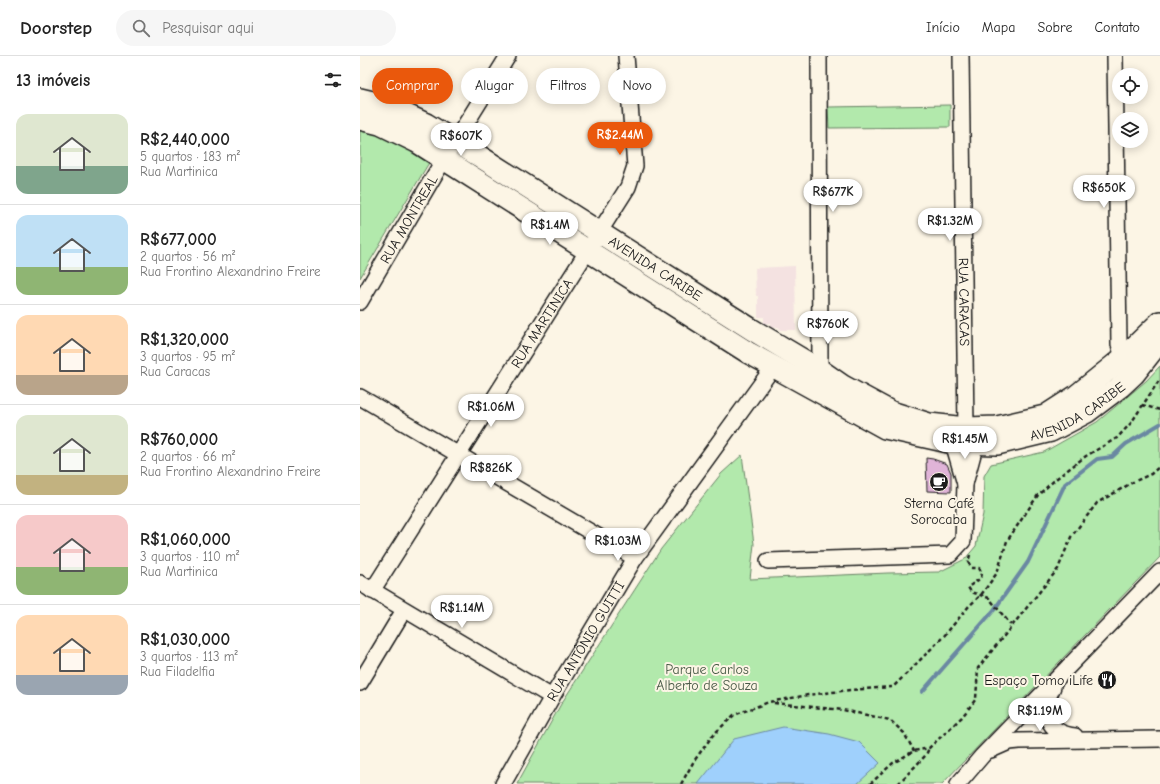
<!DOCTYPE html>
<html lang="pt">
<head>
<meta charset="utf-8">
<style>
	:root { --surface:#fff; --page:#f6f6f6; --text:#222; --muted:#767676; --line:#e0e0e0; --accent:#ea580c }
	body { margin:0; font-family:"Comic Neue",sans-serif; background:var(--page); color:var(--text); height:100vh; display:flex; flex-direction:column; font-size:15px; white-space:nowrap }
	* { box-sizing:border-box; margin:0 }
	p { font-size:13px; color:var(--muted) }
	.icon { flex:none; width:22px; height:22px; fill:none; stroke:currentColor; stroke-width:2; stroke-linecap:round; stroke-linejoin:round }
	.map { position:relative; flex:1; overflow:hidden }
	.details { display:flex; flex-direction:column; background:var(--surface); width:360px }
	.details>* { flex:none }
	.guide { position:absolute; left:12px; top:12px; width:380px; height:36px; display:flex; gap:8px }
	.buttons { position:absolute; left:752px; top:12px; display:grid; gap:8px }
	.buttons a { display:grid; place-items:center; width:36px; height:36px; border-radius:50%; background:var(--surface); box-shadow:0 2px 10px #0003; font-size:20px }
	.price { position:absolute; translate:-50% -34px; padding:0 9px; border-radius:14px; background:#fff; color:#222; font-size:13px; line-height:26px; filter:drop-shadow(0 1px 2px #0008) }
	.price::after { content:''; position:absolute; left:50%; top:24px; width:12px; height:9px; margin-left:-6px; background:inherit; clip-path:polygon(0 0,100% 0,50% 100%) }
	.price.on { background:var(--accent); color:#fff }
	ul { padding:0; list-style:none }
	li { display:flex; align-items:center; gap:12px; height:100px; padding:0 16px }
	li+li { border-top:1px solid var(--line) }
	li span { display:grid; place-items:center; flex:none; width:112px; height:80px; border-radius:12px; color:#555 }
	li>.icon { margin-inline-start:auto }
	span .icon { width:48px; height:48px; fill:#fffc; stroke-width:1 }
	li b { font-size:17px }
	h2 { display:flex; justify-content:space-between; align-items:center; height:48px; padding:0 16px; font-size:17px }
	.chip { padding:0 14px; border-radius:18px; background:var(--surface); box-shadow:0 2px 10px #0003; font-size:14px; line-height:36px }
	.chip.on { background:var(--accent); color:#fff }
	header { display:flex; align-items:center; gap:24px; box-sizing:border-box; height:56px; padding:0 20px; background:var(--surface); border-bottom:1px solid var(--line) }
	header strong { font-size:19px }
	nav { display:flex; gap:22px; margin-inline-start:auto; font-size:14px }
	.search { width:280px; height:36px; background:var(--page); display:flex; align-items:center; gap:10px; box-sizing:border-box; padding:0 14px; border-radius:22px; color:var(--muted); font-size:15px }
	main { display:flex; flex:1; min-height:0 }
	.map>svg:first-child { display:block }
	.built { fill:#f4e2e1 }
	.green { fill:#b2e9ac; stroke:#678264 }
	.water { fill:#9fd0fc; stroke:#6b88a2 }
	.lines { fill:none; stroke-linecap:round; stroke-linejoin:round }
	.stream { stroke:#6b88a2; stroke-width:4 }
	.building { fill:#e0b4d8; stroke:#1c1c1c }
	.street-casing { stroke:#1c1c1c; stroke-width:18 }
	.secondary-casing { stroke:#1c1c1c; stroke-width:24 }
	.path { stroke:#1c1c1c; stroke-width:2.5; stroke-dasharray:4 3; stroke-linecap:butt }
	.street { stroke:#fcf5e5; stroke-width:15 }
	.secondary { stroke:#fcf5e5; stroke-width:21 }
	.labels { text-anchor:middle; stroke-width:4; stroke-linejoin:round; paint-order:stroke }
	.street-label { font-size:14px; fill:#1c1c1c; stroke:#fcf5e5 }
	.poi-label { font-size:14px; fill:#1c1c1c; stroke:#fcf5e5 }
	.park-label { font-size:14px; fill:#495a47; stroke:#fcf5e5 }
</style>
</head>
<body>
<header>
<strong>Doorstep</strong>
<div class="search"><svg class="icon" aria-label="search" viewBox="0 0 24 24"><circle cx="10" cy="10" r="6"/><path d="M15 15l6 6"/></svg>Pesquisar aqui</div>
<nav><a>Início</a><a>Mapa</a><a>Sobre</a><a>Contato</a></nav>
</header>
<main>
<section class="details">
<h2>13 imóveis<svg class="icon" aria-label="filters" viewBox="0 0 24 24"><path d="M4 7h16M4 17h16"/><circle cx="9" cy="7" r="2"/><circle cx="15" cy="17" r="2"/></svg></h2>
<ul>
<li><span style="background:linear-gradient(#dfe7d0 65%,#7fa58c 0)"><svg class="icon" aria-label="home" viewBox="0 0 24 24"><path d="M3 11l9-7 9 7M6 9v11h12V9"/></svg></span><div><b>R$2,440,000</b><p>5 quartos · 183 m²</p><p>Rua Martinica</p></div></li>
<li><span style="background:linear-gradient(#bfe0f5 65%,#8fb573 0)"><svg class="icon" aria-label="home" viewBox="0 0 24 24"><path d="M3 11l9-7 9 7M6 9v11h12V9"/></svg></span><div><b>R$677,000</b><p>2 quartos · 56 m²</p><p>Rua Frontino Alexandrino Freire</p></div></li>
<li><span style="background:linear-gradient(#ffd9b3 75%,#b9a48a 0)"><svg class="icon" aria-label="home" viewBox="0 0 24 24"><path d="M3 11l9-7 9 7M6 9v11h12V9"/></svg></span><div><b>R$1,320,000</b><p>3 quartos · 95 m²</p><p>Rua Caracas</p></div></li>
<li><span style="background:linear-gradient(#dfe7d0 75%,#c2b280 0)"><svg class="icon" aria-label="home" viewBox="0 0 24 24"><path d="M3 11l9-7 9 7M6 9v11h12V9"/></svg></span><div><b>R$760,000</b><p>2 quartos · 66 m²</p><p>Rua Frontino Alexandrino Freire</p></div></li>
<li><span style="background:linear-gradient(#f6c9c9 65%,#8fb573 0)"><svg class="icon" aria-label="home" viewBox="0 0 24 24"><path d="M3 11l9-7 9 7M6 9v11h12V9"/></svg></span><div><b>R$1,060,000</b><p>3 quartos · 110 m²</p><p>Rua Martinica</p></div></li>
<li><span style="background:linear-gradient(#ffd9b3 75%,#9aa5b1 0)"><svg class="icon" aria-label="home" viewBox="0 0 24 24"><path d="M3 11l9-7 9 7M6 9v11h12V9"/></svg></span><div><b>R$1,030,000</b><p>3 quartos · 113 m²</p><p>Rua Filadelfia</p></div></li>
</ul>
</section>
<div class="map">
<svg width="800" height="728" viewBox="0 0 800 728">
	<rect width="100%" height="100%" fill="#fcf5e5"/>
	<filter id="ink" filterUnits="userSpaceOnUse"><feTurbulence type="fractalNoise" baseFrequency=".025" numOctaves="2"/><feDisplacementMap in="SourceGraphic" scale="8" xChannelSelector="R" yChannelSelector="G"/><feConvolveMatrix kernelMatrix="1 2 1 2 8 2 1 2 1" color-interpolation-filters="sRGB"/></filter>
	<g filter="url(#ink)">
		<polygon class="built" points="435,210 436,274 420,274 419,271 410,272 410,267 404,268 404,261 398,261 398,240 396,240 395,212"/>
		<g class="green">
			<polygon points="590,49 590,71 469,72 468,51"/>
			<polygon points="0,73 35,84 70,105 0,222"/>
			<polygon points="800,310 800,501 582,728 157,728 201,648 301,493 361,418 382,399 394,488 390,523 528,517 579,516 605,503 616,490 623,458 624,420 631,408 684,396 737,366 786,325"/>
		</g>
		<polygon class="water" points="423,671 469,678 499,686 520,707 497,728 338,728 374,683"/>
		<g class="lines">
			<polyline class="stream" points="562,636 634,554 668,506 705,428 737,403 752,401 766,388 800,368"/>
		</g>
		<polygon class="building" points="566,402 573,403 587,408 591,417 591,436 567,435"/>
		<g class="lines">
			<defs>
				<g id="street">
					<polyline points="459,0 460,314"/>
					<path id="s1" d="M601,0L606,372"/>
					<polyline points="755,0 759,288 763,302 768,309"/>
					<path id="s2" d="M0,246L84,103L148,0"/>
					<polyline points="0,341 275,502"/>
					<polyline points="593,387 605,428"/>
					<polyline points="408,505 590,499 603,485 605,428 616,387"/>
					<polyline points="0,527 192,641"/>
					<path id="s3" d="M12,535L268,131L275,110L266,0"/>
					<polyline points="0,627 44,554"/>
					<path d="M693,631C680,654 686,677 715,680"/>
					<polyline points="631,694 649,686 659,685 800,683"/>
					<path id="s4" d="M143,728L192,641L275,502L414,310"/>
					<polyline points="598,728 622,700 800,516"/>
				</g>
				<g id="secondary">
					<path id="s5" d="M0,43L25,49L66,68L119,100L391,273L460,314L483,330L531,356L569,368L606,372L637,371L685,360L716,340L763,302L800,266"/>
					<path id="s6" d="M0,63L20,68L57,86L389,297L525,372L593,387L637,388L691,375L727,356L760,331L774,318L800,285"/>
				</g>
			</defs>
			<use href="#street" class="street-casing"/>
			<use href="#secondary" class="secondary-casing"/>
			<g class="path">
				<polyline points="782,349 800,354"/>
				<polyline points="610,499 608,506 612,512 619,512 622,517 621,522 608,531 611,536 629,542 651,569"/>
				<polyline points="414,647 483,654 530,664 544,677 554,695"/>
				<polyline points="321,728 334,705 353,679 374,659 409,646 448,639 490,634 533,631 584,580 609,550 621,539 637,517 647,485 678,439 697,422 726,400 757,382 771,367 800,323"/>
				<polyline points="510,728 533,707 554,695 569,692 602,661 616,643 618,612 698,513 711,481 737,447 773,426 791,418 800,410"/>
				<polyline points="538,728 566,699 569,692"/>
			</g>
			<use href="#street" class="street"/>
			<use href="#secondary" class="secondary"/>
		</g>
	</g>
	<defs>
		<symbol id="cafe-disc" viewBox="-11 -11 22 22"><circle r="9.5" fill="#1c1c1c" stroke="#fcf5e5"/><path d="M-5.5-4.5H6V0H3Q3 3.5 0 3.5H-2.5Q-5.5 3.5-5.5 0ZM3-3.2v2h1.7v-2ZM-6 4.5H4V6H-6Z" fill="#fff"/></symbol>
		<symbol id="restaurant-disc" viewBox="-11 -11 22 22"><circle r="9.5" fill="#1c1c1c" stroke="#fcf5e5"/><path d="M-5-6h1v4h1v-4h1v4h1v-4h1v5L-1.5 .5V6h-2V.5L-5-1ZM5-6V6H3V1.5H1.5Q1.5-4 5-6Z" fill="#fff"/></symbol>
	</defs>
	<g fill-rule="evenodd">
		<use href="#cafe-disc" x="568" y="415" width="22" height="22"/>
		<use href="#restaurant-disc" x="736" y="613" width="22" height="22"/>
	</g>
	<g class="labels">
		<g class="street-label">
			<text dy="5" stroke="none"><textPath href="#s2" startOffset="96">RUA MONTREAL</textPath></text>
			<text dy="5" stroke="none"><textPath href="#s5" startOffset="342">AVENIDA CARIBE</textPath></text>
			<text dy="5" stroke="none"><textPath href="#s1" startOffset="246">RUA CARACAS</textPath></text>
			<text dy="5" stroke="none"><textPath href="#s3" startOffset="317">RUA MARTINICA</textPath></text>
			<text dy="5" stroke="none"><textPath href="#s6" startOffset="812">AVENIDA CARIBE</textPath></text>
			<text dy="5" stroke="none"><textPath href="#s4" startOffset="165">RUA ANTÔNIO GUITTI</textPath></text>
		</g>
		<g class="poi-label">
			<text x="579" y="452">Sterna Café<tspan x="579" dy="16">Sorocaba</tspan></text>
			<text x="733" y="629" text-anchor="end">Espaço Tomo iLife</text>
		</g>
		<g class="park-label">
			<text x="347" y="618">Parque Carlos<tspan x="347" dy="16">Alberto de Souza</tspan></text>
		</g>
	</g>
</svg>
<div class="buttons">
<a><svg class="icon" aria-label="locate" viewBox="0 0 24 24"><circle cx="12" cy="12" r="6"/><path d="M12 2v4M12 18v4M2 12h4M18 12h4"/></svg></a>
<a><svg class="icon" aria-label="layers" viewBox="0 0 24 24"><path d="M12 4l9 5-9 5-9-5zM3 14l9 5 9-5"/></svg></a>
</div>
<b class="price on" style="left:260px;top:100px">R$2.44M</b>
<b class="price" style="left:101px;top:101px">R$607K</b>
<b class="price" style="left:744px;top:153px">R$650K</b>
<b class="price" style="left:473px;top:157px">R$677K</b>
<b class="price" style="left:590px;top:186px">R$1.32M</b>
<b class="price" style="left:190px;top:190px">R$1.4M</b>
<b class="price" style="left:468px;top:289px">R$760K</b>
<b class="price" style="left:131px;top:372px">R$1.06M</b>
<b class="price" style="left:605px;top:404px">R$1.45M</b>
<b class="price" style="left:131px;top:433px">R$826K</b>
<b class="price" style="left:258px;top:506px">R$1.03M</b>
<b class="price" style="left:102px;top:573px">R$1.14M</b>
<b class="price" style="left:680px;top:676px">R$1.19M</b>
<div class="guide">
<a class="chip on">Comprar</a>
<a class="chip">Alugar</a>
<a class="chip">Filtros</a>
<a class="chip">Novo</a>
</div>
</div>
</main>
</body>
</html>
